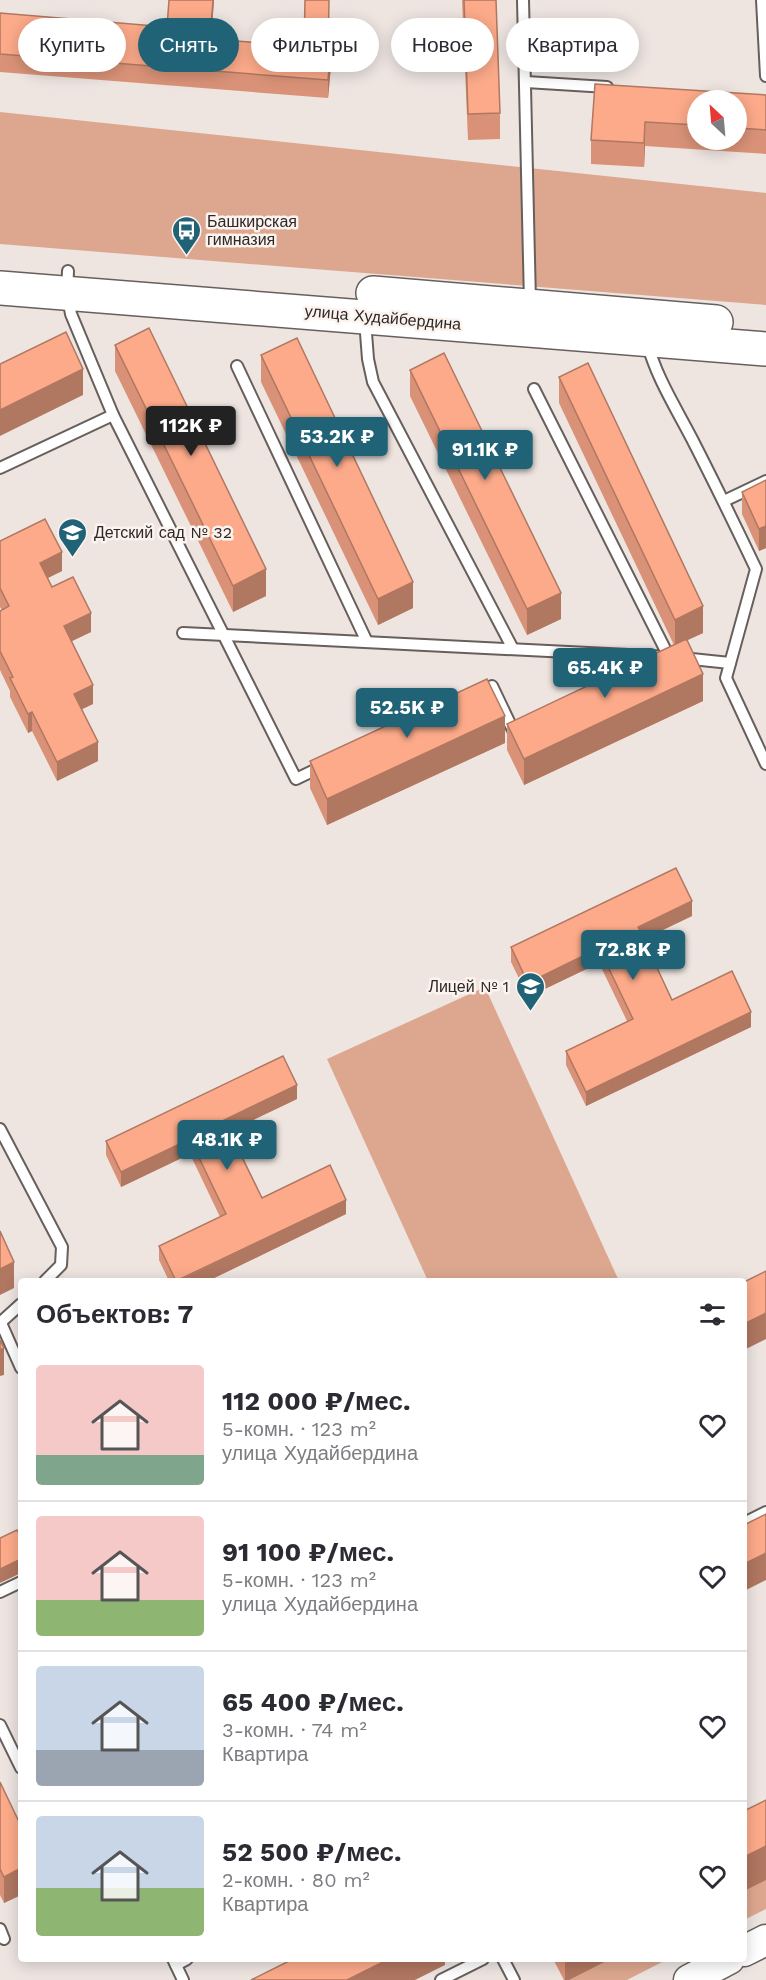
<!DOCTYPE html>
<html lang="ru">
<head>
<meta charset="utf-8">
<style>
	:root { --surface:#fff; --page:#f7f7f7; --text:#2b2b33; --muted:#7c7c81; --line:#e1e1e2; --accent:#206376 }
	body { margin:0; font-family:"Work Sans",sans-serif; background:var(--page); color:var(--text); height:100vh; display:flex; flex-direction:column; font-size:22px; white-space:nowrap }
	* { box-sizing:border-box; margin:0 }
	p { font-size:20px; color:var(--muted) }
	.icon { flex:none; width:33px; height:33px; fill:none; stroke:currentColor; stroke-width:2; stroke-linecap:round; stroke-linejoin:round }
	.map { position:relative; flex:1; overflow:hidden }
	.sheet { position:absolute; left:18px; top:1278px; width:729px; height:684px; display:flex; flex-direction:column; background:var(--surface); border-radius:6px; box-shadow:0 3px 15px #0003 }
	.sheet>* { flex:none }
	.guide { position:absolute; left:18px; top:18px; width:730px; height:54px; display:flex; gap:12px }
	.needle { width:39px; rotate:334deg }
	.buttons { position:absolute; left:687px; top:90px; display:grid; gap:12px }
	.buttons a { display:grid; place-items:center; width:60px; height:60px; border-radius:50%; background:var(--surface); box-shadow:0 3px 15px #0003; font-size:30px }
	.price { position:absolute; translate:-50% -51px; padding:0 14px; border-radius:6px; background:var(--accent); color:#fff; font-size:20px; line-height:39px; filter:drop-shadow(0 2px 3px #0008) }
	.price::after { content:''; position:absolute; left:50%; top:36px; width:18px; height:14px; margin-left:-9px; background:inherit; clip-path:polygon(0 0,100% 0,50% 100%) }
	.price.on { background:#222; color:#fff }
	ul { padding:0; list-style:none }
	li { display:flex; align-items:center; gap:18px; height:150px; padding:0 18px }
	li+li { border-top:2px solid var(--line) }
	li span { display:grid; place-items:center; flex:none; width:168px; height:120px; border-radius:6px; color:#555 }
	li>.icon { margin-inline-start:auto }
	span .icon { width:72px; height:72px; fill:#fffc; stroke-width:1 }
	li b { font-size:26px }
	h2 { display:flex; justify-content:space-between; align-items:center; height:72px; padding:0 18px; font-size:26px }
	.pill { padding:0 21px; border-radius:27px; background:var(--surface); box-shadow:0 3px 15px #0003; font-size:21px; line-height:54px }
	.pill.on { background:var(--accent); color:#fff }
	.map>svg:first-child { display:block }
	.green { fill:#dda78f }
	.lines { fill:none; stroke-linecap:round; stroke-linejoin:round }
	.lane-casing { stroke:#675f5c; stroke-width:14 }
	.secondary-casing { stroke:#675f5c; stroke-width:33 }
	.primary-casing { stroke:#675f5c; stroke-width:36 }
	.lane { stroke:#fff; stroke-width:10 }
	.secondary { stroke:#fff; stroke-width:30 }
	.primary { stroke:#fff; stroke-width:33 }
	.wall { fill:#d99277; fill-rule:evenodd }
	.shaded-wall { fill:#b07761 }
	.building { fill:#fcaa8a; stroke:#b07761; stroke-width:1.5 }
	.labels { text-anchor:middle; stroke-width:5; stroke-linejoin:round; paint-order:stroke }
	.poi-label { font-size:16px; fill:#2b2826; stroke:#fcf3ef; text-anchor:start }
	.street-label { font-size:16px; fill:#2b2826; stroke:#fcf3ef }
</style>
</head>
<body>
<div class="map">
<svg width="766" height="1980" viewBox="0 0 766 1980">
	<rect width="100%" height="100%" fill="#eee5e1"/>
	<g class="green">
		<polygon points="0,112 766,193 766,305 0,244"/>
		<polygon points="485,987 619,1281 428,1281 327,1059"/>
		<polygon points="766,1879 766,1909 744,1920 744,1890"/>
		<polygon points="605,1959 668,1959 627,1980 563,1980"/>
	</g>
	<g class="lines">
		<defs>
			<g id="lane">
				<polyline points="523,0 530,302"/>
				<polyline points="762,0 766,76"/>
				<polyline points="526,82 607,87"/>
				<polyline points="68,271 67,293 71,314 113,415 296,779 321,767"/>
				<polyline points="365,320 368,359 373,382 513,649"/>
				<path d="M647,342C656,377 676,408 692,439C714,482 735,525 756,569L726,678L766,764"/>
				<polyline points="237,366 367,642"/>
				<polyline points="0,468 113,415"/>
				<polyline points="724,501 766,481"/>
				<polyline points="183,633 669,657 534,389"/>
				<polyline points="682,658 730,663"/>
				<polyline points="479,692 492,686 513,730 518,728"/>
				<polyline points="0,1129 62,1247 61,1265 45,1281"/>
				<polyline points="0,1323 21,1304"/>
				<polyline points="1,1323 21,1368"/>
				<polyline points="744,1523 766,1512"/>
				<polyline points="0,1592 21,1582"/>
				<polyline points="0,1725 21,1768"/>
				<polyline points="0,1929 4,1939"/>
				<polyline points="173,1959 183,1980"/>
				<polyline points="503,1959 514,1980"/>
				<polyline points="176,1965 187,1959"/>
				<polyline points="441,1980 483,1959"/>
			</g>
			<g id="secondary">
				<polyline points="744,1951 766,1940"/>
				<polyline points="689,1980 729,1959"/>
			</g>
			<g id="primary">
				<polyline points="0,288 766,349"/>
				<polyline points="373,293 716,322"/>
			</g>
		</defs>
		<use href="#lane" class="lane-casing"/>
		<use href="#secondary" class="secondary-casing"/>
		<use href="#primary" class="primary-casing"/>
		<use href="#lane" class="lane"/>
		<use href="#secondary" class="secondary"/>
		<use href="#primary" class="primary"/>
	</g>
	<g class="wall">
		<polygon points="169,0 214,0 211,39 328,48 331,66 328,98 0,72 0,13 167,27"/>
		<polygon points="462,0 496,0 500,113 500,139 468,140"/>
		<path d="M595,84L766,95V154L645,146L644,167L591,164V140ZM698,100H736V140H698Z"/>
		<polygon points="115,345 266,596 233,612 115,371"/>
		<polygon points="261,355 413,608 378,625 261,382"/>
		<polygon points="410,370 561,619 527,635 410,396"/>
		<polygon points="559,377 703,633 687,640 703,701 524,785 507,750 507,724 674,645 559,403"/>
		<polygon points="766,480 766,548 759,551 742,514 742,492"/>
		<polygon points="0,541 62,571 47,578 52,587 91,632 71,641 93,704 82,709 98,761 57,781 32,731 28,733 10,697 10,691 0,670 0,611 2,610 0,607"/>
		<polygon points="505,743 327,825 310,788 310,761"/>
		<polygon points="692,916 643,939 672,1000 751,1027 586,1106 566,1065 566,1051 627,1021 599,963 528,997 511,962 511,947"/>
		<polygon points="297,1099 230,1131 262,1198 346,1214 208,1281 169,1281 159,1260 159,1246 220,1217 190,1154 121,1187 106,1155 106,1141"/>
		<polygon points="0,1782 21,1826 21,1895 4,1903 0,1895"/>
		<polygon points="553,1959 610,1959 569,1980 564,1980"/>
	</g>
	<g class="shaded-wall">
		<polygon points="213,0 214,0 210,57 210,39"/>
		<polygon points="331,48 331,66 328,98 328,80"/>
		<polygon points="645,122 645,146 644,167 644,143"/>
		<polygon points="83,369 83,395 0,436 0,410"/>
		<polygon points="766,526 766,548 759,551 759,529"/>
		<polygon points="62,552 62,571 40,582 40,563"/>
		<polygon points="266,569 266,596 233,612 233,586"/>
		<polygon points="413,582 413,608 378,625 378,599"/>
		<polygon points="561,593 561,619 527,635 527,609"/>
		<polygon points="703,606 703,633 675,646 675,620"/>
		<polygon points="91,613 91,632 64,645 64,626"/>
		<polygon points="703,674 703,701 524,785 524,759"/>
		<polygon points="93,685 93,704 74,713 74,694"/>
		<polygon points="32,712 32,731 28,733 28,714"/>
		<polygon points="505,716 505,743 327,825 327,799"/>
		<polygon points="98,742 98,761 57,781 57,762"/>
		<polygon points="692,901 692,916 638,942 638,927"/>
		<polygon points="599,948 599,963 528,997 528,983"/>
		<polygon points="751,1012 751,1027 586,1106 586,1092"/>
		<polygon points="297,1085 297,1099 224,1134 224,1120"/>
		<polygon points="190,1139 190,1154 121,1187 121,1172"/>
		<polygon points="346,1200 346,1214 208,1281 178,1281"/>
		<polygon points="14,1262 14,1288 0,1295 0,1269"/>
		<polygon points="766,1313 766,1339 744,1350 744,1324"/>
		<polygon points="4,1348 4,1375 0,1376 0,1350"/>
		<polygon points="766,1553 766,1580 744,1591 744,1564"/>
		<polygon points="21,1559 21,1573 0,1583 0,1569"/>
		<polygon points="766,1846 766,1880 744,1891 744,1857"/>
		<polygon points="21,1868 21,1895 4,1903 4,1877"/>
		<polygon points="389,1959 445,1959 445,1965 415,1980 347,1980"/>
		<polygon points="565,1959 610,1959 569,1980 565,1980"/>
	</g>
	<g class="building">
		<polygon points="169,0 213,0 210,39 304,46 305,0 329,0 328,48 331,48 328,80 0,54 0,13 167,27"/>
		<polygon points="464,0 496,0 500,113 468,114"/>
		<polygon points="595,84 766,95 766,130 736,128 736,100 698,100 698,125 645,122 644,143 591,140"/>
		<polygon points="149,328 266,569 233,586 115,345"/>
		<polygon points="66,332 83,369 0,410 0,364"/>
		<polygon points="297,338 413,582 378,599 261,355"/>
		<polygon points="444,353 561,593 527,609 410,370"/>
		<polygon points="588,363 703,606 675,620 559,377"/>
		<polygon points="766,480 766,526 759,529 742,492"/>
		<polygon points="45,519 62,552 40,563 52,587 73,577 91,613 64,626 93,685 74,694 98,742 57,762 32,712 28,714 10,678 13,677 0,651 0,611 9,606 0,588 0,541"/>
		<polygon points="684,640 687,640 703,674 524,759 507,724"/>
		<polygon points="487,679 505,716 327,799 310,761"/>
		<polygon points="676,868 692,901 638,927 672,1000 732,971 751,1012 586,1092 566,1051 633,1019 599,948 528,983 511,947"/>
		<polygon points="283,1056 297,1085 224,1120 262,1198 330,1165 346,1200 176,1281 159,1246 226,1214 190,1139 121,1172 106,1141"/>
		<polygon points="0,1231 14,1262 0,1269"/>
		<polygon points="766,1271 766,1313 744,1324 744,1282"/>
		<polygon points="0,1340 4,1348 0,1350"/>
		<polygon points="766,1514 766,1553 744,1564 744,1525"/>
		<polygon points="17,1530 21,1537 21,1559 0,1569 0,1538"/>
		<polygon points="0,1782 21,1826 21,1868 4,1877 0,1869"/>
		<polygon points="766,1800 766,1846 744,1857 744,1811"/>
		<polygon points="293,1959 389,1959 347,1980 251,1980"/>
	</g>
	<defs>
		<symbol id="bus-pin" viewBox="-11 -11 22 30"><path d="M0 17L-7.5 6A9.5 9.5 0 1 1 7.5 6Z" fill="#206376" stroke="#fcf3ef"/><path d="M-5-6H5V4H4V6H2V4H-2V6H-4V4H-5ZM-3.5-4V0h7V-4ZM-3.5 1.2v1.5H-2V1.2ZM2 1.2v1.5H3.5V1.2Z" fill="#fff"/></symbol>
		<symbol id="school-pin" viewBox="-11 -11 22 30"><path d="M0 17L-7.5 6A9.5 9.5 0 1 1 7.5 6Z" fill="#206376" stroke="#fcf3ef"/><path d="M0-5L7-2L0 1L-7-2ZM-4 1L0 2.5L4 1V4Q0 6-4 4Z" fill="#fff"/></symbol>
	</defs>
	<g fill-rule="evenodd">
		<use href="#bus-pin" x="170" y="214" width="33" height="45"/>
		<use href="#school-pin" x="56" y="516" width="33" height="45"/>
		<use href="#school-pin" x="514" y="970" width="33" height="45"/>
	</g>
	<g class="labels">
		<g class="poi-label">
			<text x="207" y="227">Башкирская<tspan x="207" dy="18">гимназия</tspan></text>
			<text x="94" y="538">Детский сад № 32</text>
			<text x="509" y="992" text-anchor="end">Лицей № 1</text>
		</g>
		<g class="street-label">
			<text transform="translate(383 317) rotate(5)" y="6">улица Худайбердина</text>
		</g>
	</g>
</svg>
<div class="buttons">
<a><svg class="needle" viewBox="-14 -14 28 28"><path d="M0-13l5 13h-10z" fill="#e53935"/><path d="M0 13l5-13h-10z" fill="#7c7c81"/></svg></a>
</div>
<b class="price on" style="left:191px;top:457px">112K ₽</b>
<b class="price" style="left:337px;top:468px">53.2K ₽</b>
<b class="price" style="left:485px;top:481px">91.1K ₽</b>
<b class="price" style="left:605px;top:699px">65.4K ₽</b>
<b class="price" style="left:407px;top:739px">52.5K ₽</b>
<b class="price" style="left:633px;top:981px">72.8K ₽</b>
<b class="price" style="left:227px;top:1171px">48.1K ₽</b>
<div class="guide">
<a class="pill">Купить</a>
<a class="pill on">Снять</a>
<a class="pill">Фильтры</a>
<a class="pill">Новое</a>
<a class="pill">Квартира</a>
</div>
<section class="sheet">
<h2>Объектов: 7<svg class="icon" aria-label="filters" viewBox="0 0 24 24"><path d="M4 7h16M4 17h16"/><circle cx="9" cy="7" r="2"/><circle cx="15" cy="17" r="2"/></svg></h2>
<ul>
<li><span style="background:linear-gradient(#f6c9c9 75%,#7fa58c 0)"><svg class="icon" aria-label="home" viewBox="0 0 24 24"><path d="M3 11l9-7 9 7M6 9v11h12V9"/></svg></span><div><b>112 000 ₽/мес.</b><p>5-комн. · 123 m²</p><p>улица Худайбердина</p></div><svg class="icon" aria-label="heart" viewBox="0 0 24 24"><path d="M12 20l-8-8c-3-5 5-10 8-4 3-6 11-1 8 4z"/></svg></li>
<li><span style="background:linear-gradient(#f6c9c9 70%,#8fb573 0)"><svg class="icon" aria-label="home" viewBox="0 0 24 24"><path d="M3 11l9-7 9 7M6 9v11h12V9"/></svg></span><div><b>91 100 ₽/мес.</b><p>5-комн. · 123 m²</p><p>улица Худайбердина</p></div><svg class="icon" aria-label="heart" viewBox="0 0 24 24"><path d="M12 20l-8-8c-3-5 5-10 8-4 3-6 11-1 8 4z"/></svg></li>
<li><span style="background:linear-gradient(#c9d6e8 70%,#9aa5b1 0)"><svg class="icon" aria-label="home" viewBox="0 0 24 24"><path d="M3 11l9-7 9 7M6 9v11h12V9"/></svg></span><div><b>65 400 ₽/мес.</b><p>3-комн. · 74 m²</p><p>Квартира</p></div><svg class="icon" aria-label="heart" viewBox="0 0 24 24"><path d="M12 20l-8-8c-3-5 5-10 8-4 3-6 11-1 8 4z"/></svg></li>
<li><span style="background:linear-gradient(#c9d6e8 60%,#8fb573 0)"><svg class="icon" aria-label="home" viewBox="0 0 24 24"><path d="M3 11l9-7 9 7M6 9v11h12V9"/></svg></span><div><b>52 500 ₽/мес.</b><p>2-комн. · 80 m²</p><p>Квартира</p></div><svg class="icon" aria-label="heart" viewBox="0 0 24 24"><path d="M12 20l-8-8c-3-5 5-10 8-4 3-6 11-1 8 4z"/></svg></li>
</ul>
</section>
</div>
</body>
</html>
